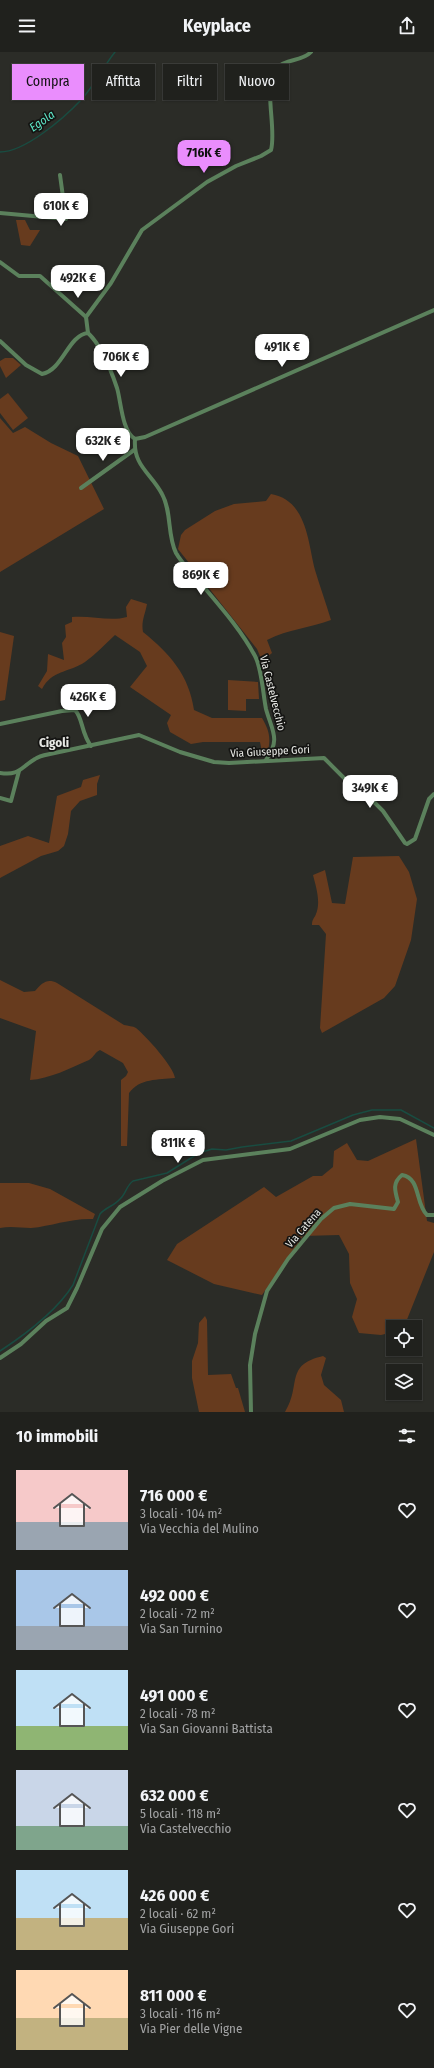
<!DOCTYPE html>
<html lang="it">
<head>
<meta charset="utf-8">
<style>
	:root { --surface:#20211d; --page:#2d2e2a; --text:#f1f3f6; --muted:#a2a3a4; --line:#3d3e3b; --accent:#ea8dfd }
	body { margin:0; font-family:"Fira Sans Condensed",sans-serif; background:var(--page); color:var(--text); height:100vh; display:flex; flex-direction:column; font-size:15px; white-space:nowrap }
	* { box-sizing:border-box; margin:0 }
	p { font-size:13px; color:var(--muted) }
	.icon { flex:none; width:22px; height:22px; fill:none; stroke:currentColor; stroke-width:2; stroke-linecap:round; stroke-linejoin:round }
	.map { position:relative; height:1360px; overflow:hidden }
	.sheet { display:flex; flex-direction:column; background:var(--surface); flex:1 }
	.sheet>* { flex:none }
	.guide { position:absolute; left:12px; top:12px; width:410px; height:36px; display:flex; gap:8px }
	.buttons { position:absolute; left:386px; top:1268px; display:grid; gap:8px }
	.buttons a { display:grid; place-items:center; width:36px; height:36px; border-radius:0px; background:var(--surface); box-shadow:0 1px 3px #0004,0 0 0 1px var(--line); font-size:20px }
	.price { position:absolute; translate:-50% -34px; padding:0 9px; border-radius:8px; background:#fff; color:#222; font-size:13px; line-height:26px; filter:drop-shadow(0 1px 2px #0008) }
	.price::after { content:''; position:absolute; left:50%; top:24px; width:12px; height:9px; margin-left:-6px; background:inherit; clip-path:polygon(0 0,100% 0,50% 100%) }
	.price.selected { background:var(--accent); color:#111 }
	ul { padding:0; list-style:none }
	li { display:flex; align-items:center; gap:12px; height:100px; padding:0 16px }
	li span { display:grid; place-items:center; flex:none; width:112px; height:80px; border-radius:0px; color:#555 }
	li>.icon { margin-inline-start:auto }
	span .icon { width:48px; height:48px; fill:#fffc; stroke-width:1 }
	li b { font-size:17px }
	h2 { display:flex; justify-content:space-between; align-items:center; height:48px; padding:0 16px; font-size:17px }
	.chip { padding:0 14px; border-radius:0px; background:var(--surface); box-shadow:0 1px 3px #0004,0 0 0 1px var(--line); font-size:14px; line-height:36px }
	.chip.selected { background:var(--accent); color:#111 }
	header { display:flex; justify-content:space-between; align-items:center; height:52px; padding:0 16px; background:var(--surface); font-size:18px; font-weight:700 }
	.map>svg:first-child { display:block }
	.green { fill:#673b1e }
	.lines { fill:none; stroke-linecap:round; stroke-linejoin:round }
	.stream { stroke:#194c41; stroke-width:1.5 }
	.minor { stroke:#5b815c; stroke-width:4 }
	.labels { text-anchor:middle; stroke-width:3.5; stroke-linejoin:round; paint-order:stroke }
	.street-label { font-size:11px; fill:#e8e9e5; stroke:#141412 }
	.water-label { font-size:12px; font-style:italic; fill:#5de5c6; stroke:#141412 }
	.quarter-label { font-size:13px; font-weight:bold; fill:#e8e9e5; stroke:#141412 }
</style>
</head>
<body>
<header><svg class="icon" aria-label="menu" viewBox="0 0 24 24"><path d="M4 6h16M4 12h16M4 18h16"/></svg>Keyplace<svg class="icon" aria-label="share" viewBox="0 0 24 24"><path d="M12 15V3M7 8l5-5 5 5M5 13v7h14v-7"/></svg></header>
<div class="map">
<svg width="434" height="1360" viewBox="0 0 434 1360">
	<rect width="100%" height="100%" fill="#2b2c27"/>
	<g class="green">
		<path d="M31,12L46,17L68,28C51,44 39,42 18,35L17,29Z"/>
		<polygon points="16,168 25,168 30,178 40,178 30,194 21,193"/>
		<polygon points="5,306 13,306 21,313 6,326 0,314 0,309"/>
		<polygon points="8,341 28,366 13,378 0,361 0,347"/>
		<polygon points="0,366 13,381 25,375 51,391 78,404 104,457 0,520"/>
		<path d="M271,442C307,448 308,491 315,518C320,535 326,551 331,568C309,576 289,577 267,588L272,601L262,609L257,597L178,497L181,483L185,478L215,459L234,452L266,449Z"/>
		<path d="M131,547L147,552C145,563 141,569 143,580C170,602 189,623 194,658L212,666H262C269,678 271,685 268,699L262,700L260,690H203L191,692L170,680L167,671L171,663L130,635L147,614L140,600L115,583C105,592 96,602 85,610C68,621 52,618 42,637L38,634L47,619L48,602L64,608L62,591L66,585L65,573L72,570V565C90,563 110,570 127,565L126,555Z"/>
		<polygon points="0,580 14,584 5,648 0,649"/>
		<polygon points="228,628 258,630 259,647 246,647 246,659 228,658"/>
		<polygon points="100,723 97,732 97,743 80,749 71,759 68,782 64,794 58,799 41,804 0,826 0,794 28,784 49,791 57,744 81,735 83,728"/>
		<path d="M399,804L409,820L417,847L411,888L395,934L384,946L322,981L320,976L326,882L319,873H312C312,867 314,867 316,862C321,850 316,835 313,823L325,818L332,851L345,852L353,805Z"/>
		<path d="M0,928L24,940L35,939C42,931 47,926 57,931L124,973C128,974 133,974 136,976C146,984 174,1015 175,1026C158,1028 140,1026 129,1041L127,1094H121V1028L126,1024L128,1020L123,1011L100,998C95,1000 94,1005 89,1008C71,1016 49,1027 30,1028L36,979L0,966Z"/>
		<polygon points="416,1087 427,1169 434,1171 434,1200 404,1275 393,1275 393,1280 381,1283 359,1281 352,1265 357,1247 350,1231 349,1202 339,1183 303,1184 262,1243 214,1232 167,1208 177,1192 264,1135 276,1145 313,1124 322,1124 333,1115 334,1099 347,1091 357,1108 368,1109"/>
		<path d="M0,1131H29L50,1137L95,1162L93,1167C71,1166 52,1174 31,1176C21,1176 11,1174 0,1176Z"/>
		<polygon points="205,1264 207,1268 208,1323 231,1322 236,1336 238,1336 245,1360 199,1360 192,1326 192,1309 198,1291 199,1271"/>
		<path d="M323,1304L326,1306L321,1323L324,1333L341,1348L344,1360H285C302,1333 284,1313 323,1304Z"/>
	</g>
	<g class="lines">
		<g class="stream">
			<path d="M0,100C25,100 64,66 81,48C94,34 103,15 115,0"/>
			<path d="M0,1299C26,1282 56,1260 73,1233L100,1162C106,1155 114,1154 120,1147C126,1142 126,1134 133,1129L167,1121L199,1101L212,1097L226,1098L242,1095L291,1089L353,1063L372,1058H401L434,1076"/>
		</g>
		<g class="minor">
			<polyline points="0,161 66,167 60,123"/>
			<polyline points="0,210 19,224 40,224 86,265"/>
			<path d="M88,281C102,294 111,318 117,336C121,349 122,380 135,387L145,385L434,258"/>
			<path d="M88,281L86,265L111,231L142,178L207,130L236,114L261,104L271,98C277,76 262,33 277,16C286,6 302,10 311,0"/>
			<path d="M0,289L26,313L42,322C63,318 68,283 88,281"/>
			<path d="M135,387C133,414 151,421 162,442C172,460 167,483 176,501C181,510 190,519 197,527C217,551 240,576 255,604C262,617 263,643 266,657C272,679 281,687 266,708"/>
			<polyline points="81,436 134,398"/>
			<path d="M0,672L62,659L75,658C83,666 81,681 91,694"/>
			<path d="M0,721C19,724 20,716 35,707C39,704 45,703 50,702L139,683L180,700L214,710L229,711L324,706L354,736L370,746L383,759L405,791L407,792L415,787L429,747L434,742"/>
			<polyline points="0,746 11,749 19,719"/>
			<polyline points="0,1306 21,1292 46,1269 67,1256 77,1236 102,1177 120,1155 162,1129 203,1108 290,1097 360,1068 380,1065 400,1067 434,1083"/>
			<path d="M251,1360L250,1313L255,1282L267,1239L288,1207L321,1167L334,1156L350,1152L394,1157L398,1150C395,1139 392,1131 402,1123C421,1126 415,1152 427,1163H434"/>
		</g>
	</g>
	<g class="labels">
		<g class="street-label">
			<text transform="translate(273 641) rotate(76)" y="4">Via Castelvecchio</text>
			<text transform="translate(270 699) rotate(-3)" y="4">Via Giuseppe Gori</text>
			<text transform="translate(303 1176) rotate(-49)" y="4">Via Catena</text>
		</g>
		<g class="water-label">
			<text transform="translate(42 69) rotate(-35)" y="4">Egola</text>
		</g>
		<g class="quarter-label">
			<text x="54" y="695">Cigoli</text>
		</g>
	</g>
</svg>
<div class="buttons">
<a><svg class="icon" aria-label="locate" viewBox="0 0 24 24"><circle cx="12" cy="12" r="6"/><path d="M12 2v4M12 18v4M2 12h4M18 12h4"/></svg></a>
<a><svg class="icon" aria-label="layers" viewBox="0 0 24 24"><path d="M12 4l9 5-9 5-9-5zM3 14l9 5 9-5"/></svg></a>
</div>
<b class="price selected" style="left:204px;top:122px">716K €</b>
<b class="price" style="left:61px;top:175px">610K €</b>
<b class="price" style="left:78px;top:247px">492K €</b>
<b class="price" style="left:282px;top:316px">491K €</b>
<b class="price" style="left:121px;top:326px">706K €</b>
<b class="price" style="left:103px;top:410px">632K €</b>
<b class="price" style="left:201px;top:544px">869K €</b>
<b class="price" style="left:88px;top:666px">426K €</b>
<b class="price" style="left:370px;top:757px">349K €</b>
<b class="price" style="left:178px;top:1112px">811K €</b>
<div class="guide">
<a class="chip selected">Compra</a>
<a class="chip">Affitta</a>
<a class="chip">Filtri</a>
<a class="chip">Nuovo</a>
</div>
</div>
<section class="sheet">
<h2>10 immobili<svg class="icon" aria-label="filters" viewBox="0 0 24 24"><path d="M4 7h16M4 17h16"/><circle cx="9" cy="7" r="2"/><circle cx="15" cy="17" r="2"/></svg></h2>
<ul>
<li><span style="background:linear-gradient(#f6c9c9 65%,#9aa5b1 0)"><svg class="icon" aria-label="home" viewBox="0 0 24 24"><path d="M3 11l9-7 9 7M6 9v11h12V9"/></svg></span><div><b>716 000 €</b><p>3 locali · 104 m²</p><p>Via Vecchia del Mulino</p></div><svg class="icon" aria-label="heart" viewBox="0 0 24 24"><path d="M12 20l-8-8c-3-5 5-10 8-4 3-6 11-1 8 4z"/></svg></li>
<li><span style="background:linear-gradient(#a9c7e8 70%,#9aa5b1 0)"><svg class="icon" aria-label="home" viewBox="0 0 24 24"><path d="M3 11l9-7 9 7M6 9v11h12V9"/></svg></span><div><b>492 000 €</b><p>2 locali · 72 m²</p><p>Via San Turnino</p></div><svg class="icon" aria-label="heart" viewBox="0 0 24 24"><path d="M12 20l-8-8c-3-5 5-10 8-4 3-6 11-1 8 4z"/></svg></li>
<li><span style="background:linear-gradient(#bfe0f5 70%,#8fb573 0)"><svg class="icon" aria-label="home" viewBox="0 0 24 24"><path d="M3 11l9-7 9 7M6 9v11h12V9"/></svg></span><div><b>491 000 €</b><p>2 locali · 78 m²</p><p>Via San Giovanni Battista</p></div><svg class="icon" aria-label="heart" viewBox="0 0 24 24"><path d="M12 20l-8-8c-3-5 5-10 8-4 3-6 11-1 8 4z"/></svg></li>
<li><span style="background:linear-gradient(#c9d6e8 70%,#7fa58c 0)"><svg class="icon" aria-label="home" viewBox="0 0 24 24"><path d="M3 11l9-7 9 7M6 9v11h12V9"/></svg></span><div><b>632 000 €</b><p>5 locali · 118 m²</p><p>Via Castelvecchio</p></div><svg class="icon" aria-label="heart" viewBox="0 0 24 24"><path d="M12 20l-8-8c-3-5 5-10 8-4 3-6 11-1 8 4z"/></svg></li>
<li><span style="background:linear-gradient(#bfe0f5 60%,#c2b280 0)"><svg class="icon" aria-label="home" viewBox="0 0 24 24"><path d="M3 11l9-7 9 7M6 9v11h12V9"/></svg></span><div><b>426 000 €</b><p>2 locali · 62 m²</p><p>Via Giuseppe Gori</p></div><svg class="icon" aria-label="heart" viewBox="0 0 24 24"><path d="M12 20l-8-8c-3-5 5-10 8-4 3-6 11-1 8 4z"/></svg></li>
<li><span style="background:linear-gradient(#ffd9b3 60%,#c2b280 0)"><svg class="icon" aria-label="home" viewBox="0 0 24 24"><path d="M3 11l9-7 9 7M6 9v11h12V9"/></svg></span><div><b>811 000 €</b><p>3 locali · 116 m²</p><p>Via Pier delle Vigne</p></div><svg class="icon" aria-label="heart" viewBox="0 0 24 24"><path d="M12 20l-8-8c-3-5 5-10 8-4 3-6 11-1 8 4z"/></svg></li>
</ul>
</section>
</body>
</html>
